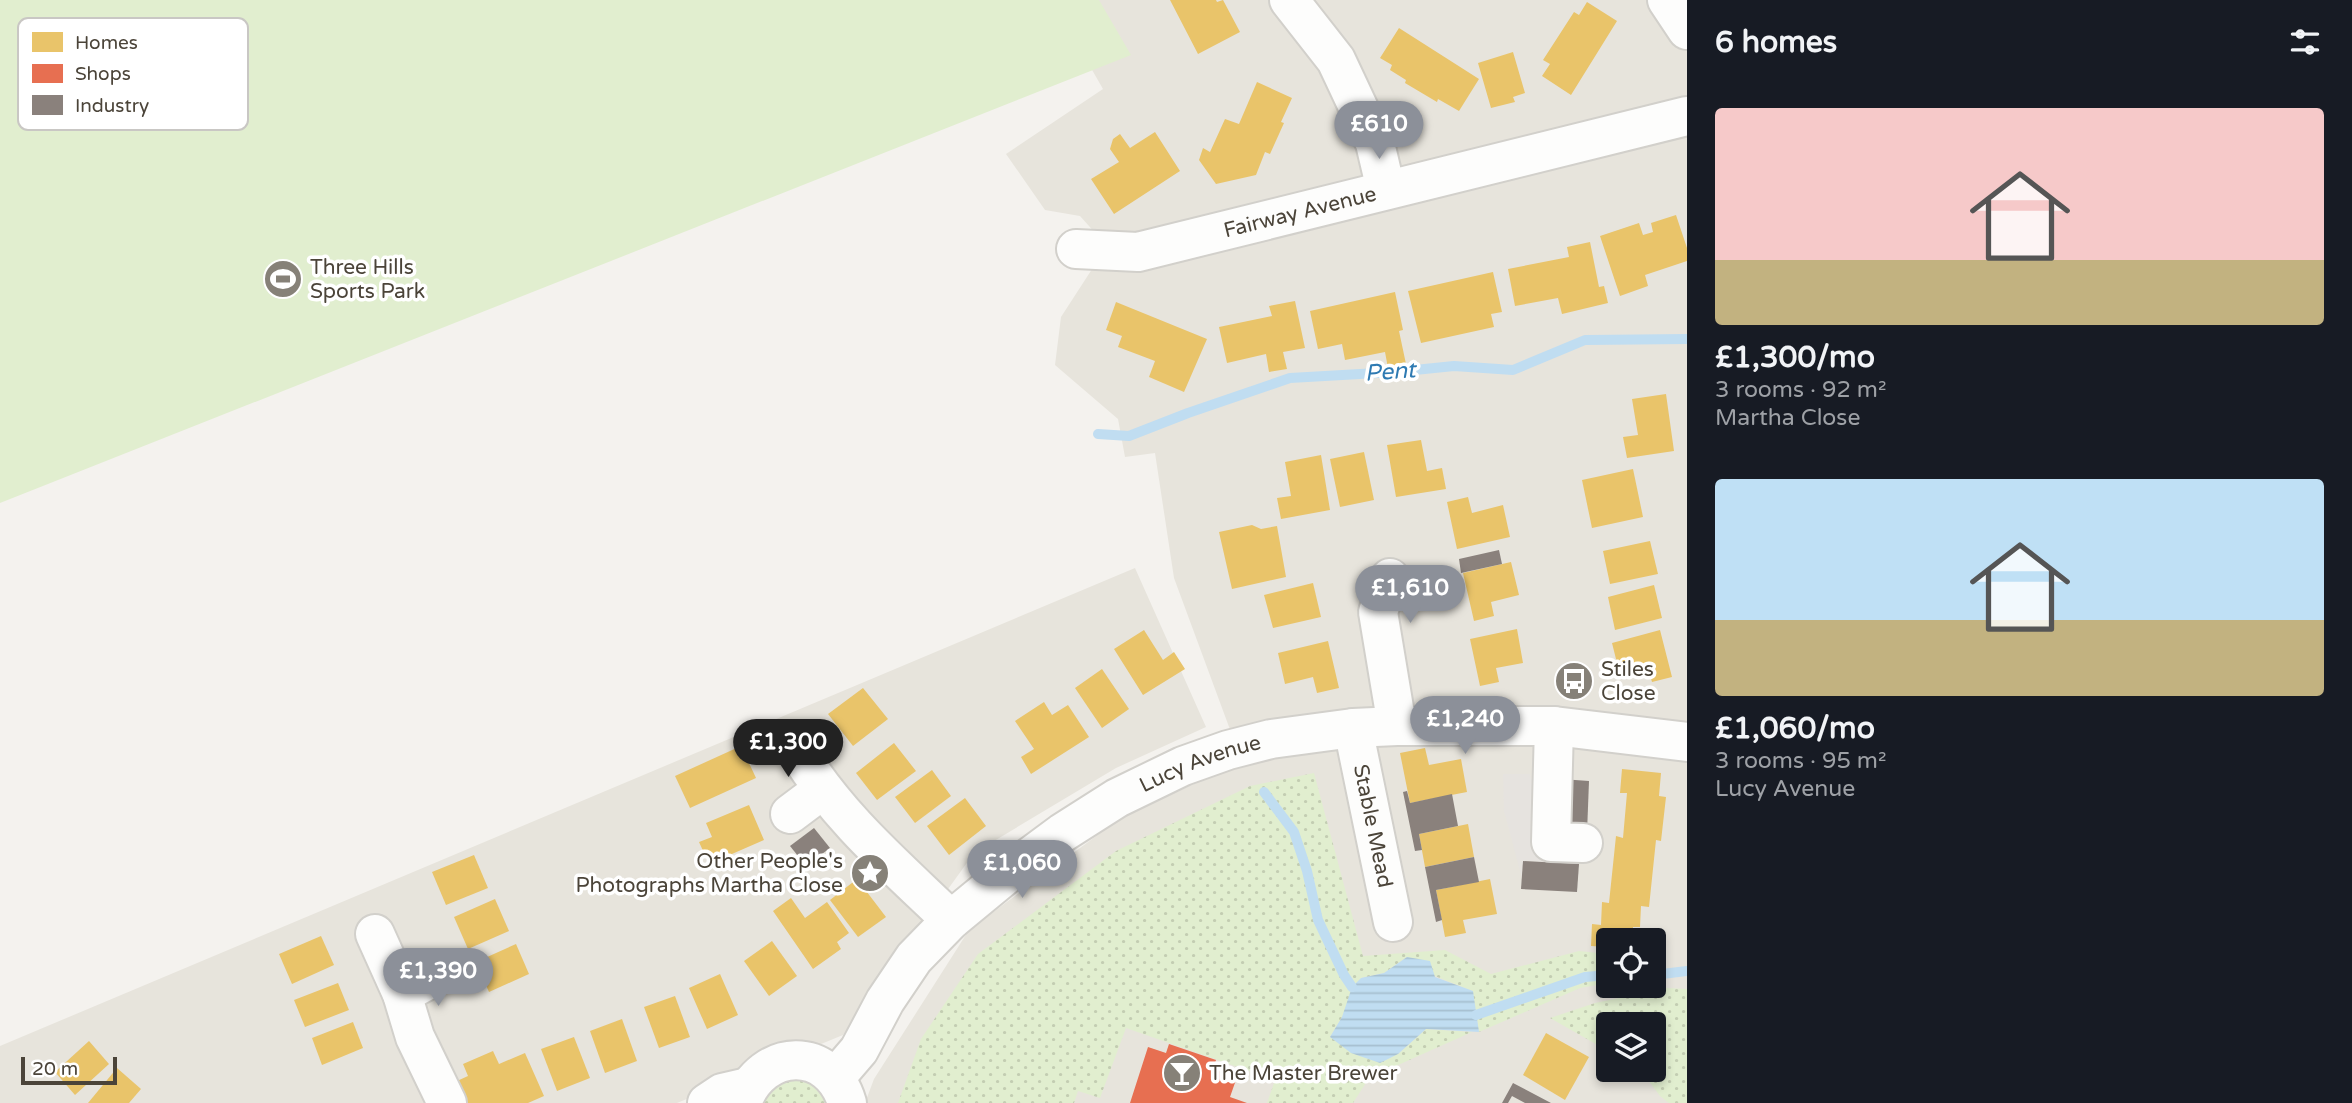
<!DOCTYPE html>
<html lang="en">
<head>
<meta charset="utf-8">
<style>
	:root { --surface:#171b24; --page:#242831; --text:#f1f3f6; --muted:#9ea1a6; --accent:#8c9099 }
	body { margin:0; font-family:"Varela Round",sans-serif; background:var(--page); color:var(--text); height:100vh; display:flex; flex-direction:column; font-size:26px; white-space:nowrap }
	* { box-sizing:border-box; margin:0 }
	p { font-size:23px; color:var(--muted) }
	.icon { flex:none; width:38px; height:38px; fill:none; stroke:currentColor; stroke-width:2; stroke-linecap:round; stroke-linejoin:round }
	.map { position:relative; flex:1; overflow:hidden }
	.details { display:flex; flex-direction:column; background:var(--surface); width:665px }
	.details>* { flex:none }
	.tools { position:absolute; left:1596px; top:928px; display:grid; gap:14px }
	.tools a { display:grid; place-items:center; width:70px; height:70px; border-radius:7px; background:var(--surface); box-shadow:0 4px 10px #0003; font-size:35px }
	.scale { position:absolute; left:21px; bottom:18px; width:96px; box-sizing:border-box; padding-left:7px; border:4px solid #4b4439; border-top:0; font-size:19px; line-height:24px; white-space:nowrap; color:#4b4439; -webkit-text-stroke:5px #fff; paint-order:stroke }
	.price { position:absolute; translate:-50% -60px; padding:0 16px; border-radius:24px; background:var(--accent); color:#fff; font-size:23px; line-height:46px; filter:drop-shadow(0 2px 4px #0008) }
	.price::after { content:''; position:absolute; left:50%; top:42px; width:21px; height:16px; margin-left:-10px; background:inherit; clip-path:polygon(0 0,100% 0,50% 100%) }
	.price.active { background:#222; color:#fff }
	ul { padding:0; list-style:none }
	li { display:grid; align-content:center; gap:14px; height:371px; padding:0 28px }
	li span { display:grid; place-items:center; height:217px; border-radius:7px; color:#555 }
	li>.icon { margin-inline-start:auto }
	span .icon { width:126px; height:126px; fill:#fffc; stroke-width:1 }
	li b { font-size:30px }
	h2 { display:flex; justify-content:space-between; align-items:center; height:84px; padding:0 28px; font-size:30px }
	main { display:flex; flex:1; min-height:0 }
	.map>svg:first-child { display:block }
	.residential { fill:#e7e4dc; fill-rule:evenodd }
	.grass { fill:url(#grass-dots) }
	.park { fill:#e1eecf }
	.parking { fill:#e6e3df }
	.water { fill:url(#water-rules) }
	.homes { fill:#e9c46a }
	.shops { fill:#e76f51 }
	.industry { fill:#8a817c }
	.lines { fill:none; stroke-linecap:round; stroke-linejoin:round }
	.stream { stroke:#c0ddf1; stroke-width:10 }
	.minor-casing { stroke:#d2d0cb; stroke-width:42 }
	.minor { stroke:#fdfdfc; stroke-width:38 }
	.labels { text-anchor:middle; stroke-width:7; stroke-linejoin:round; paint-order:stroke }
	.street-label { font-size:21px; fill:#4b4439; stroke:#fff }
	.poi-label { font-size:21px; fill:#4b4439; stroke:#fff; text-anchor:start }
	.water-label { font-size:23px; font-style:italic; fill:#2e7ab2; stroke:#fff }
	.key { fill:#fff; stroke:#c9c7c4; stroke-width:2 }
	.key-label { font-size:19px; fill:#4b4439 }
</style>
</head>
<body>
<main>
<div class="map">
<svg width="1687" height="1103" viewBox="0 0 1687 1103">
	<defs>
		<pattern id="grass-dots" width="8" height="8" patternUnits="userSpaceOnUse" patternTransform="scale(1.75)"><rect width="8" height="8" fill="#e1eecf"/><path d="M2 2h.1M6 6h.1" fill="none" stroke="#c3cdb2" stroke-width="1.8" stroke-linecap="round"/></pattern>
		<pattern id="water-rules" width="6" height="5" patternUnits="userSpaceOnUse" patternTransform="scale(1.75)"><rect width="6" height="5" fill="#c0ddf1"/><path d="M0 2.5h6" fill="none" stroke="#a6bfcf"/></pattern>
	</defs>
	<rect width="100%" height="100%" fill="#f4f2ee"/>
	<g class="residential">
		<path d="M1052,0H1687V1103H865L874,1079L969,930L1122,817L1242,762L1174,578L1155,453L1125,457L1118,419L1055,365L1061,317L1107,246L1080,216L1045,210L1006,154L1103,89ZM1608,940H1654V985H1608ZM1608,1024H1654V1069H1608Z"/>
		<polygon points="1135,568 1206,727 1116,768 974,853 843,1035 677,1103 0,1103 0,1046"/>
	</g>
	<g class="grass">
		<polygon points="1314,773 1363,956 1445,950 1491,974 1579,951 1608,954 1608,983 1580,988 1479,1032 1472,991 1435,976 1407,957 1384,973 1361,978 1342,1017 1330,1037 1398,1054 1426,1029 1472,1032 1369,1078 1353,1103 1267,1103 1275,1080 1126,1028 1100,1098 1078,1091 1074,1103 898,1103 921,1039 978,954 1116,851 1250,786"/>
		<polygon points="1667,988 1687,989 1687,1103 1669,1103 1660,1096 1640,1069 1654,1069 1654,1024 1608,1024 1608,1051 1550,1018 1595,1003"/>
		<polygon points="799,1078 820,1088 828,1103 761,1103 778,1082"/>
	</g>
	<polygon class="park" points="0,0 1099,0 1131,55 0,503"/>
	<polygon class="parking" points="1503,774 1530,774 1531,779 1561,779 1580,833 1579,864 1523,861 1522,878 1504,811"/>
	<polygon class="water" points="1407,957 1430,961 1435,977 1473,991 1479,1032 1426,1029 1398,1054 1380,1063 1351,1053 1330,1037 1342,1017 1352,987 1361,978 1384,973"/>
	<g class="homes">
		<polygon points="1170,0 1216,0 1217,2 1223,0 1240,32 1198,54"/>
		<polygon points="1587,2 1617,21 1571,95 1542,76 1550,64 1543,60 1574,12 1579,15"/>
		<polygon points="1399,28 1479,79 1459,111 1438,99 1437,102 1405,83 1406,80 1390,70 1392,65 1380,58"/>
		<polygon points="1513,52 1525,93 1513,97 1515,102 1491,108 1478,63"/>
		<polygon points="1257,82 1292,98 1281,122 1284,123 1270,154 1265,152 1256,175 1216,184 1199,160 1203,148 1210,152 1225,119 1239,124"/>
		<polygon points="1155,132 1180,171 1114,214 1091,179 1119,162 1110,149 1113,139 1120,134 1130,148"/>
		<polygon points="1676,215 1687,248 1687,261 1645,275 1648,286 1620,296 1600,236 1639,223 1643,235 1653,232 1651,223"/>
		<polygon points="1590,242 1599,287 1604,286 1608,303 1562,314 1558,298 1515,306 1508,269 1569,257 1567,247"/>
		<polygon points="1493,272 1502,312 1491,314 1494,327 1421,343 1408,291"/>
		<polygon points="1395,292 1403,330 1399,331 1406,364 1388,368 1385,352 1345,360 1342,344 1318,349 1310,311"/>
		<polygon points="1295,301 1305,348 1283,352 1287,369 1269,372 1266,354 1227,363 1219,327 1272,316 1269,306"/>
		<polygon points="1116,302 1207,339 1184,392 1149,377 1155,361 1118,347 1122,336 1106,330"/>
		<polygon points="1666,394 1674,451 1627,458 1623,437 1638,435 1632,399"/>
		<polygon points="1421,440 1427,471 1442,468 1446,489 1396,497 1387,445"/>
		<polygon points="1364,452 1374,500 1340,507 1330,459"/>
		<polygon points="1321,455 1330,510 1281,519 1277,498 1291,496 1285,462"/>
		<polygon points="1633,469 1643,517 1592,528 1582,480"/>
		<polygon points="1468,497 1472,513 1503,505 1510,537 1457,549 1447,502"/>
		<polygon points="1252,525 1261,529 1277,526 1286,577 1232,589 1219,532"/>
		<polygon points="1650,541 1658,574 1610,584 1603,551"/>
		<polygon points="1511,562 1519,595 1491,602 1494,616 1474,621 1463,573"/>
		<polygon points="1313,583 1321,617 1273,628 1264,595"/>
		<polygon points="1654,585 1662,618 1615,630 1608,597"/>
		<polygon points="1517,629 1523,663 1496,668 1499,682 1480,686 1470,639"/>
		<polygon points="1144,630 1163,660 1174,652 1185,669 1143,695 1114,649"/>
		<polygon points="1660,630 1672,677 1652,682 1648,668 1620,675 1612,643"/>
		<polygon points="1328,641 1339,688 1317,693 1313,677 1285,684 1278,653"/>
		<polygon points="1102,669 1129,709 1102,728 1075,688"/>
		<polygon points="863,688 888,719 853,746 828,714"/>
		<polygon points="1044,702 1052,715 1068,705 1089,737 1031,774 1021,757 1034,749 1015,721"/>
		<polygon points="894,743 916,771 877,800 856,773"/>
		<polygon points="741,746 756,778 690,808 675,776"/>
		<polygon points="1425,748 1429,765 1461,759 1467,792 1410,803 1400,753"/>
		<polygon points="1622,769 1661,773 1659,796 1666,797 1661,841 1656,840 1649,907 1641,906 1640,927 1633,927 1632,940 1608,940 1608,947 1591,946 1592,924 1601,925 1602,902 1609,903 1616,836 1623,838 1627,793 1620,793"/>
		<polygon points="932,770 951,796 915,823 895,797"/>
		<polygon points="965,798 986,826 949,855 927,826"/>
		<polygon points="749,805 764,840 709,864 699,842 712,837 706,823"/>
		<polygon points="1468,824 1474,857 1425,867 1419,834"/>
		<polygon points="474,855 488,888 446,905 432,872"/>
		<polygon points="857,879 886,917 858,937 830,900"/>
		<polygon points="1490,879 1497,914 1463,920 1466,933 1445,937 1436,890"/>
		<polygon points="791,898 805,918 827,902 849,933 837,942 841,949 813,969 773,911"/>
		<polygon points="495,899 509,931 468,949 454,917"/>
		<polygon points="321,936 334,965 292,984 279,954"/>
		<polygon points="772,941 797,976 769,996 744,961"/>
		<polygon points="516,944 529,974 489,992 476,962"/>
		<polygon points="720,974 738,1015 707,1029 689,988"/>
		<polygon points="338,983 349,1010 305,1027 294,1000"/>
		<polygon points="675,996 690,1037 659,1048 644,1007"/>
		<polygon points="622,1019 637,1061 605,1073 590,1031"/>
		<polygon points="353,1022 363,1048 322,1065 312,1038"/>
		<polygon points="1546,1033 1589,1057 1565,1100 1523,1075"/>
		<polygon points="574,1037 590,1078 557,1091 541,1049"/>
		<polygon points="89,1041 109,1064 75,1095 55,1072"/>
		<polygon points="493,1051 499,1064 525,1053 544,1096 528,1103 467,1103 457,1081 468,1076 463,1064"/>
		<polygon points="117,1068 141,1089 129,1103 88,1103"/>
	</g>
	<polygon class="shops" points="1169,1044 1216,1060 1213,1069 1237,1077 1230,1097 1247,1103 1130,1103 1148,1047 1166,1053"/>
	<g class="industry">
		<polygon points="1499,550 1502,564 1461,573 1459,559"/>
		<polygon points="1561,779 1589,781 1587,833 1559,833"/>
		<polygon points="1407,791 1410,803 1452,794 1458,826 1419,834 1422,850 1415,851 1403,792"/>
		<polygon points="814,828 830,848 806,866 790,846"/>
		<polygon points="1474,857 1479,882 1436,890 1442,920 1436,922 1425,867"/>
		<polygon points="1523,861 1579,864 1577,892 1521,889"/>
		<polygon points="1513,1083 1551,1103 1525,1103 1512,1096 1508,1103 1502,1103"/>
	</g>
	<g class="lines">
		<g class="stream">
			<polyline points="1098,434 1129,436 1188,413 1290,378 1395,372 1454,366 1513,370 1585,340 1687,339"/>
			<polyline points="1264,792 1294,832 1307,871 1318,920 1344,975 1352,987"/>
			<polyline points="1654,975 1687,971"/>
			<polyline points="1476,1015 1585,977 1608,975"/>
		</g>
		<defs>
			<g id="minor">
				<polyline points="1289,0 1336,60 1375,143 1386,190"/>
				<polyline points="1667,0 1687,30"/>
				<path id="s1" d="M1076,249L1138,252L1687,116"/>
				<polyline points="1390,578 1378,612 1397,726"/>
				<polyline points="1554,726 1551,842 1583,843"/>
				<path id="s2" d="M1353,728L1393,922"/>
				<path d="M796,749C838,818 894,865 951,920"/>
				<polyline points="790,814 822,790"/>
				<polyline points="375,934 402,994 415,1037 447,1103"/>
				<polyline points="402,994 445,971"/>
				<path id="s3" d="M835,1078L859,1050L885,1001L914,958L951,920L1008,873L1062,833L1117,798L1183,766L1228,750L1271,739L1353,728L1397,726H1554L1687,742"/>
				<polyline points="707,1103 722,1093 748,1087"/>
				<path d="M742,1103C762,1047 830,1045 847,1103"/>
			</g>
		</defs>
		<use href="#minor" class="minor-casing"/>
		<use href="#minor" class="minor"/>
	</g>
	<defs>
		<symbol id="stadium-disc" viewBox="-11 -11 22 22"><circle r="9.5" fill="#868178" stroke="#fff"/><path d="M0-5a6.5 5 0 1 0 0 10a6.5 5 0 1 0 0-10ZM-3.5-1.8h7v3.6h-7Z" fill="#fff"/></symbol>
		<symbol id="bus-disc" viewBox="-11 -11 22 22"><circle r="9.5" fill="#868178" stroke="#fff"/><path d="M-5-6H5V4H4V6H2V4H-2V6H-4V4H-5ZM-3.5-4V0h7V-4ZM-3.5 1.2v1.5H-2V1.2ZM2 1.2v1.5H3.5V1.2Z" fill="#fff"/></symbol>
		<symbol id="sight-disc" viewBox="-11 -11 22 22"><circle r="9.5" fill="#868178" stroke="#fff"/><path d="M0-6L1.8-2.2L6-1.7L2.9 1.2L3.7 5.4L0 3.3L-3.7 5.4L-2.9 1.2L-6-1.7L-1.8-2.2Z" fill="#fff"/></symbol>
		<symbol id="bar-disc" viewBox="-11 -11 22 22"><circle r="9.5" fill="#868178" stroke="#fff"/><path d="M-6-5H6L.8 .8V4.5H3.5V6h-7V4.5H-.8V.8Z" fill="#fff"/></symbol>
	</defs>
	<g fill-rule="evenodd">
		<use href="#stadium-disc" x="261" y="257" width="44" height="44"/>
		<use href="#bus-disc" x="1552" y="659" width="44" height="44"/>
		<use href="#sight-disc" x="848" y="851" width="44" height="44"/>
		<use href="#bar-disc" x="1160" y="1051" width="44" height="44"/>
	</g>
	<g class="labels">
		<g class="street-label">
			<text dy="7" stroke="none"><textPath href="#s1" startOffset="229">Fairway Avenue</textPath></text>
			<text dy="7" stroke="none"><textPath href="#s3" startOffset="494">Lucy Avenue</textPath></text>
			<text dy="7" stroke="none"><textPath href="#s2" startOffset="100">Stable Mead</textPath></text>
		</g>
		<g class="poi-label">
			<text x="310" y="274">Three Hills<tspan x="310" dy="24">Sports Park</tspan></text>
			<text x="1601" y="676">Stiles<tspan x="1601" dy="24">Close</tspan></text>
			<text x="843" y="868" text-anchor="end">Other People's<tspan x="843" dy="24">Photographs Martha Close</tspan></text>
			<text x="1209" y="1080">The Master Brewer</text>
		</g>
		<g class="water-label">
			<text transform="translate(1390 371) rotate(-4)" y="8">Pent</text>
		</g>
	</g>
	<rect x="18" y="18" width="230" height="112" rx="10" class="key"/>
	<rect x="32" y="32" width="31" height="20" fill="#e9c46a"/>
	<rect x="32" y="64" width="31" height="19" fill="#e76f51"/>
	<rect x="32" y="95" width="31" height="20" fill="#8a817c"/>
	<g class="key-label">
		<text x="75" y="49">Homes</text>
		<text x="75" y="80">Shops</text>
		<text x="75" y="112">Industry</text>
	</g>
</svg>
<div class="tools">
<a><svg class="icon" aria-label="locate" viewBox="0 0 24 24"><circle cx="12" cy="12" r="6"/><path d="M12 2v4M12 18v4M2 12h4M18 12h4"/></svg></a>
<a><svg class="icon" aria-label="layers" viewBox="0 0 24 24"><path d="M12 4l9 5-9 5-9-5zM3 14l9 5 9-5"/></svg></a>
</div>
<div class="scale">20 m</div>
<b class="price" style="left:1379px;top:161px">£610</b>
<b class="price" style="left:1410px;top:625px">£1,610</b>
<b class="price" style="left:1465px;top:756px">£1,240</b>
<b class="price active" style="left:788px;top:779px">£1,300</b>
<b class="price" style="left:1022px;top:900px">£1,060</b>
<b class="price" style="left:438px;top:1008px">£1,390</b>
</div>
<section class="details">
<h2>6 homes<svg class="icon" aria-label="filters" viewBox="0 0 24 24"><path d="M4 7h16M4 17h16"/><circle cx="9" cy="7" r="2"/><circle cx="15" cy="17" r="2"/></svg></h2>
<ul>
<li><span style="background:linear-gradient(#f6c9c9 70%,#c2b280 0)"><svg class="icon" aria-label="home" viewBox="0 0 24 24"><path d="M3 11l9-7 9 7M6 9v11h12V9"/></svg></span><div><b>£1,300/mo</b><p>3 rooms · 92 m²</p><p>Martha Close</p></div></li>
<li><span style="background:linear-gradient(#bfe0f5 65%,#c2b280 0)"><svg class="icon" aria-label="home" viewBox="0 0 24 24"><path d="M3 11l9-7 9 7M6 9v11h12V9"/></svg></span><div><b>£1,060/mo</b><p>3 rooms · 95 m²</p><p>Lucy Avenue</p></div></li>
</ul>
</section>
</main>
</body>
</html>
